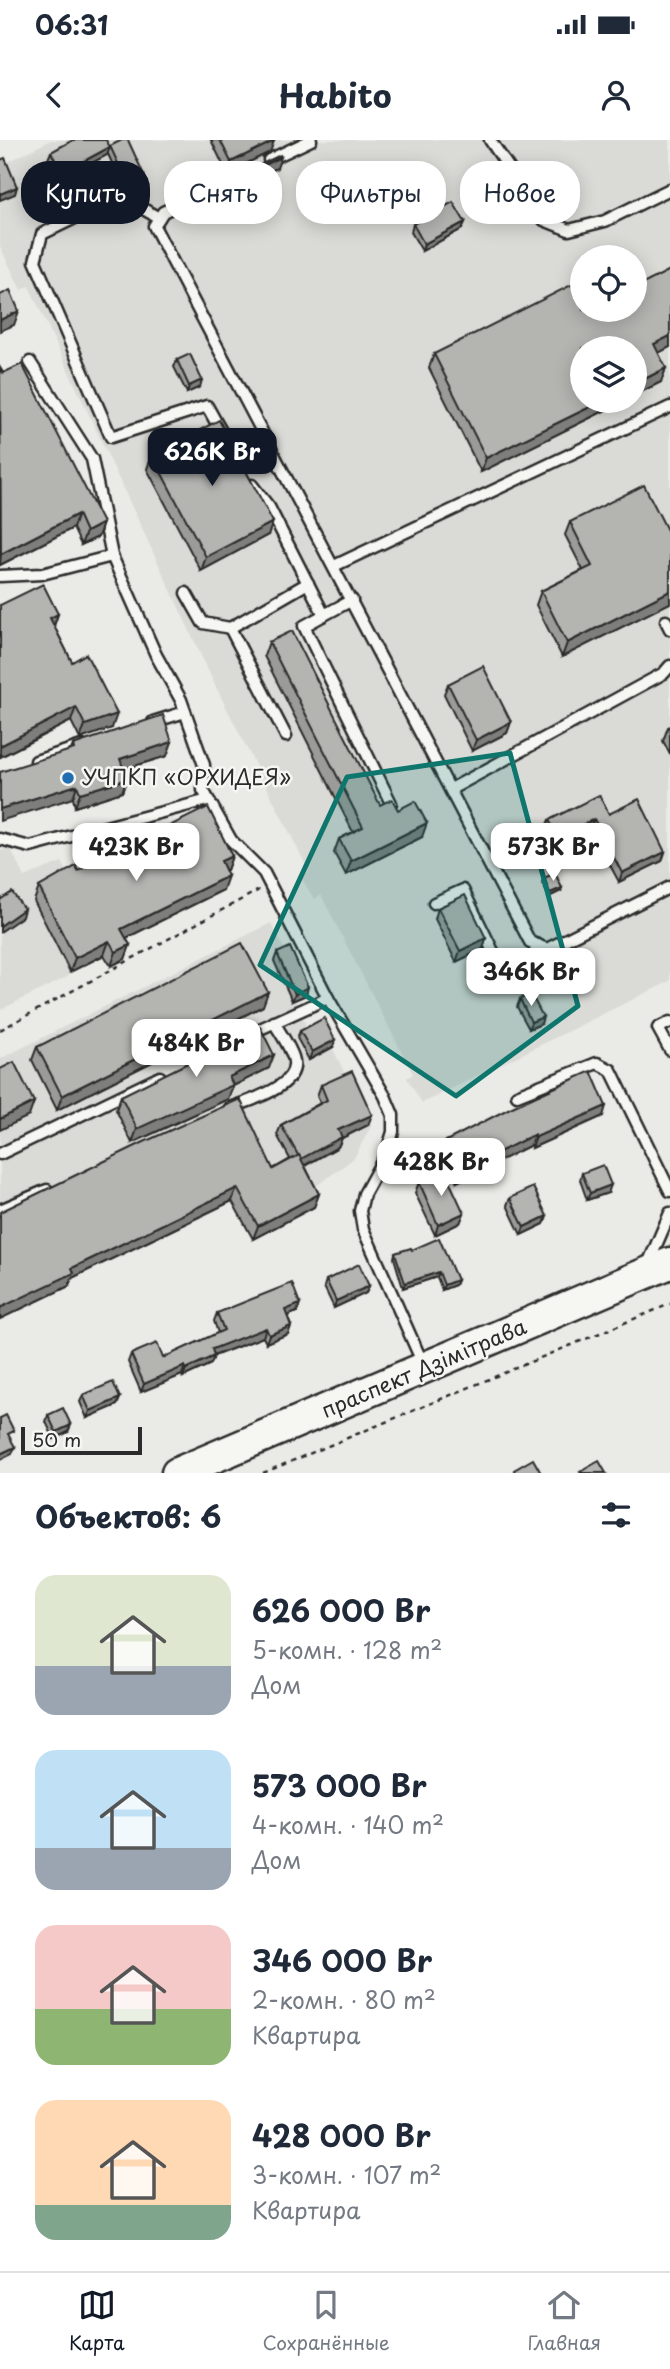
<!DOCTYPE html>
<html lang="ru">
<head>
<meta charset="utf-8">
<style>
	:root { --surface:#fff; --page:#f6f6f7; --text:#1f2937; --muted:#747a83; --line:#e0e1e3; --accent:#111827 }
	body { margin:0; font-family:"Playpen Sans",sans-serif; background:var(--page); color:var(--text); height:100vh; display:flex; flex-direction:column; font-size:26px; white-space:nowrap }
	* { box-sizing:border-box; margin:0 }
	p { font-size:23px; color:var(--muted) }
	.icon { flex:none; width:38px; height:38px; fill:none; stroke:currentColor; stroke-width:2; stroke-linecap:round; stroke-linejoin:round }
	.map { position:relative; height:1333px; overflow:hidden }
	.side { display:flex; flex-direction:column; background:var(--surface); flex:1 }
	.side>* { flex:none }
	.banner { position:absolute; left:21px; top:21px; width:628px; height:63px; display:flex; gap:14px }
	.tools { position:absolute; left:570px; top:105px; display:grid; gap:14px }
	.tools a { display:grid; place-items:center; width:77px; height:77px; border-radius:50%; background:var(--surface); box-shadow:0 4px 18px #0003; font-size:35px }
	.scale { position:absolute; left:21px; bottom:18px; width:121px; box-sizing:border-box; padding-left:7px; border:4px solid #2b2b2b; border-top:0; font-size:19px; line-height:24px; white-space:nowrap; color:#2b2b2b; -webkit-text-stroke:5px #f6f6f2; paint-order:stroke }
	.price { position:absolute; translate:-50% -60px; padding:0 16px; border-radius:14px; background:#fff; color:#222; font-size:23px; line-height:46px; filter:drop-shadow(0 2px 4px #0008) }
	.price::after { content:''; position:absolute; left:50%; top:42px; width:21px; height:16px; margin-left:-10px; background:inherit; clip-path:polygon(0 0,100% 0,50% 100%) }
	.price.selected { background:var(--accent); color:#fff }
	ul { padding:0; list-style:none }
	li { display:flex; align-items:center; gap:21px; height:175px; padding:0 35px }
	li span { display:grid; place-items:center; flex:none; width:196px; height:140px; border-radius:21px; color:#555 }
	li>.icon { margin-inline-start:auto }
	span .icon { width:84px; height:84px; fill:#fffc; stroke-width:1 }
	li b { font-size:30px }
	h2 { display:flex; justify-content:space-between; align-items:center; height:84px; padding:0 35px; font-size:30px }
	.pill { padding:0 24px; border-radius:28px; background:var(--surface); box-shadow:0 4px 18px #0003; font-size:24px; line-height:63px }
	.pill.selected { background:var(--accent); color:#fff }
	.status { display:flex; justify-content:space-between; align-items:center; height:49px; padding:0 35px; background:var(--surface); direction:ltr }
	.status svg { height:19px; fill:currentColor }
	header { display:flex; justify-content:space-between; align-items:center; height:91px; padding:0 35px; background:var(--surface); font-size:32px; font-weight:700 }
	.tab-bar { display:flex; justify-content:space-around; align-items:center; height:98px; border-top:2px solid var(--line); background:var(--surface); font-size:19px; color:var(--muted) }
	.tab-bar a { display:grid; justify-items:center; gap:4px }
	.tab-bar .selected { color:var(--accent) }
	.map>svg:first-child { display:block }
	.built { fill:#dadad6; fill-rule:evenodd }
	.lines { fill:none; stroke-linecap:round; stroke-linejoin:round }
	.lane-casing { stroke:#2b2b2b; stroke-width:15 }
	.primary-casing { stroke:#2b2b2b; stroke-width:35 }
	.path { stroke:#2b2b2b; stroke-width:2.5; stroke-dasharray:5 5; stroke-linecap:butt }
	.lane { stroke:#f6f6f2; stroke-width:10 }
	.primary { stroke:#f6f6f2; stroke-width:30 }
	.wall { fill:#9b9b98; stroke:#2b2b2b; stroke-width:2 }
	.shaded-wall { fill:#7e7e7c; stroke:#2b2b2b; stroke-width:2 }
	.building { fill:#b4b4b1; stroke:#2b2b2b; stroke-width:2 }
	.marked { fill:#0f766e; fill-opacity:0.2; stroke:#0f766e; stroke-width:5; stroke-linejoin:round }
	.poi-dot { fill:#1f6fb2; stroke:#f6f6f2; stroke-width:2.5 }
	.labels { text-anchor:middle; stroke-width:5; stroke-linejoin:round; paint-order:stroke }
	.poi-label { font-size:21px; fill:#2b2b2b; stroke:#f6f6f2; text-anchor:start }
	.street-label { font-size:21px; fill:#2b2b2b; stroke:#f6f6f2 }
</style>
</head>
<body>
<div class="status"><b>06:31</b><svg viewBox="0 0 49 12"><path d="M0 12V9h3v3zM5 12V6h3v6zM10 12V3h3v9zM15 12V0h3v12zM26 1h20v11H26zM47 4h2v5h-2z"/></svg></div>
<header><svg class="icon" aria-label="back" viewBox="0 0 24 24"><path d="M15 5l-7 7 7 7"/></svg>Habito<svg class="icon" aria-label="person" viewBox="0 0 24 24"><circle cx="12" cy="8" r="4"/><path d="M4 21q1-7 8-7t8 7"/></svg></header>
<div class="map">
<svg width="670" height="1333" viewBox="0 0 670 1333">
	<rect width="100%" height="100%" fill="#eaeae6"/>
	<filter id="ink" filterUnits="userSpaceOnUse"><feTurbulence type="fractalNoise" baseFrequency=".0143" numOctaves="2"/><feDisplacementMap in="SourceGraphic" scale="14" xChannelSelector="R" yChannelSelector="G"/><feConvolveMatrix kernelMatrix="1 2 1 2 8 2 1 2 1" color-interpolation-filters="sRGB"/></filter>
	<g filter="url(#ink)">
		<g class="built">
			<path d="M51,0H670V841L422,963L407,938L413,934L321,755L314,759L301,737L309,731L215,545L29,146L21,150L0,106V26ZM583,117H635V170H583ZM583,208H635V261H583Z"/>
			<polygon points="203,681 227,730 216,735 223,750 117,803 111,826 104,815 70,832 67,837 0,870 0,711 10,707 24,737 62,722 73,744"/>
			<polygon points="271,783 308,855 295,860 309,892 321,885 371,986 354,1018 307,1053 253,1099 232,1061 67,1141 69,1146 0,1180 0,919"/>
		</g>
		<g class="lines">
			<defs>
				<g id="lane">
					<polyline points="490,0 544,80 569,90 605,81 670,49"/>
					<polyline points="269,20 311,0"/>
					<polyline points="246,32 163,72 154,86 530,802 547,809 670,747"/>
					<polyline points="159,78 131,62 106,63 42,94 35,121 111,297 207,266 222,293"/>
					<polyline points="30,222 92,319 112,416"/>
					<polyline points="252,345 269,367 324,475 352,460"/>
					<polyline points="334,426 670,267"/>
					<polyline points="0,436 42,434 112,416 156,515 181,560 204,625 203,650 231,700 264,733 328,858 385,956 393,975 393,992 386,1014 364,1054 360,1071 363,1089 423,1224"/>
					<polyline points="186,453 203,483 230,488"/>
					<polyline points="324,475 304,486 391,663"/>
					<polyline points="666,481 670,489"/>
					<polyline points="153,582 185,572"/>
					<polyline points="286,596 230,488 308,443"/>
					<polyline points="36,621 82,606"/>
					<polyline points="451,649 664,533 670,526"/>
					<polyline points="0,699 30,707 208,660"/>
					<polyline points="434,763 463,750 509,844 522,839 538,805"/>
					<polyline points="670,882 658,888 670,910"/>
					<polyline points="249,894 328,858"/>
					<polyline points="517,955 597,923 611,930 670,1051"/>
					<path d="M230,968C250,960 303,946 293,917C289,905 280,893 274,882"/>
					<polyline points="0,1014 160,937"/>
					<polyline points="0,1070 47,1050"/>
					<polyline points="648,1124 670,1073"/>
				</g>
				<polyline id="primary" points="177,1333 670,1123"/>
			</defs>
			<use href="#lane" class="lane-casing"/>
			<use href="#primary" class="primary-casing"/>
			<g class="path">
				<polyline points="0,890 259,750"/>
				<polyline points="263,1333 670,1164"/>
			</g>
			<use href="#lane" class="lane"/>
			<use href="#primary" class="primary"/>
		</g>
		<g class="wall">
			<polygon points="211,0 273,0 270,12 227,33"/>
			<polygon points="109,7 144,35 141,42 124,50 108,14 59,40 48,19 51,12"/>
			<polygon points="277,28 234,48 233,46 237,36"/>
			<polygon points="465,82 462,89 422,111 411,92 413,84"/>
			<polygon points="670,130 670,207 658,213 666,228 661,242 635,255 635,208 583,261 624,261 481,332 429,228 434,214 635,170"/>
			<polygon points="177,220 200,247 187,253 174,227"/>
			<polygon points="0,228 103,383 98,397 81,405 73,388 0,425"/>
			<polygon points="152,315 268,395 201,431 147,329"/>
			<polygon points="570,382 670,396 670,463 562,517 536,465 541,451 583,430 565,395"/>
			<polygon points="0,465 58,474 54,486 72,522 112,588 80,599 71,581 0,617"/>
			<polygon points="269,502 380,665 422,697 346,735 334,713 339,699 353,692 264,516"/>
			<polygon points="448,544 511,582 507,593 472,611 444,554"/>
			<polygon points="670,586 670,614 663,601 668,587"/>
			<polygon points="73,605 167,616 124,629 127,639 122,652 75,667 73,658 71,610"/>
			<polygon points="609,674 665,712 662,721 619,742 590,688 554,706 545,689 549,680"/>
			<polygon points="232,716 227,730 226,730 223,750 126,798 130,805 125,819 111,826 104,815 70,832 34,761 39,747 78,731"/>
			<polygon points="544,738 561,751 549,757 542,742"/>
			<polygon points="438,768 486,798 483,809 456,822 435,779"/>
			<polygon points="277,813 306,855 292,861 274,821"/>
			<polygon points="520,859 541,884 529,889 517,867"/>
			<polygon points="263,866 57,970 32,920 37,907"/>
			<polygon points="300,891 333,907 309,920 297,898"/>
			<polygon points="269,928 233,946 228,959 132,1003 116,970 121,956"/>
			<polygon points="321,945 368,985 342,998 338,1007 305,1026 319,1054 314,1067 253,1099 232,1061 72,1138 69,1146 0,1179 0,1072 273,1029 290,1019 277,995 281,985 320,963 317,956"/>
			<polygon points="603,976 532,1008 531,1005 457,1042 442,1012 446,1001"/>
			<polygon points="582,1033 608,1053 587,1060 580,1040"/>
			<polygon points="419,1042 464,1073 460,1083 435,1095 415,1053"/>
			<polygon points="510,1058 547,1076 544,1084 521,1095 507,1065"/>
			<polygon points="412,1110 457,1140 455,1145 442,1150 437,1137 403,1148 394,1118 395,1113"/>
			<polygon points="326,1140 369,1146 366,1153 334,1168 324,1147"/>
			<polygon points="300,1164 297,1172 287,1176 291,1186 288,1194 266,1203 263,1197 214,1216 211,1224 183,1237 182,1235 141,1252 128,1222 131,1214 163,1218 218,1193 214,1181 217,1173"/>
			<polygon points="83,1255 120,1258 117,1265 87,1278 80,1262"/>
			<polygon points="48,1275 68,1292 54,1299 46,1282"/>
		</g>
		<g class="shaded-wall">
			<polygon points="274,1 270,12 227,33 231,22"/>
			<polygon points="110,7 107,15 59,40 62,33"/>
			<polygon points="281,17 277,28 234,48 238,38"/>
			<polygon points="144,35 141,42 124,50 127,43"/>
			<polygon points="17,47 15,54 0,60 0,54"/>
			<polygon points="465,82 462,89 422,111 424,104"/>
			<polygon points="19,171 14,185 0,191 0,180"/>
			<polygon points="670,196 670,207 649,218 654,204"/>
			<polygon points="666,228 661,242 635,255 635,244"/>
			<polygon points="202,240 200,247 187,253 189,246"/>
			<polygon points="602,261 624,261 481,332 486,318"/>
			<polygon points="78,374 73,388 0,425 1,414"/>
			<polygon points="273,382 268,395 201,431 206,417"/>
			<polygon points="103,383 98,397 81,405 86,392"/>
			<polygon points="670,451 670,463 562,517 567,503"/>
			<polygon points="58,474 53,488 50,478"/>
			<polygon points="76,567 71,581 0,617 0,606"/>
			<polygon points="117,574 112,588 80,599 85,585"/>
			<polygon points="511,582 507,593 472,611 476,600"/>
			<polygon points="172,602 167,616 115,632 120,619"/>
			<polygon points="127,639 122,652 75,667 80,653"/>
			<polygon points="77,645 73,658 0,681 0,669"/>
			<polygon points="594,679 590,688 554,706 558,697"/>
			<polygon points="427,683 422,697 346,735 351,721"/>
			<polygon points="665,712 662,721 619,742 622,733"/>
			<polygon points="232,716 227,730 216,735 221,721"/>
			<polygon points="228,736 223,750 116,803 121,789"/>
			<polygon points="562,748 561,751 549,757 550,753"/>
			<polygon points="24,769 22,777 0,792 0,786"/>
			<polygon points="486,798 483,809 456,822 460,811"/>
			<polygon points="109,801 104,815 70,832 75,818"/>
			<polygon points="130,805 125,819 111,826 116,812"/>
			<polygon points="308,847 306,855 292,861 295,854"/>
			<polygon points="268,852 263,866 57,970 62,956"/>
			<polygon points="543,877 541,884 529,889 531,882"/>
			<polygon points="335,900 333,907 309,920 312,912"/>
			<polygon points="274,915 269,928 233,946 228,959 132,1003 137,989 229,937"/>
			<polygon points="34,962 29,976 0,990 0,979"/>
			<polygon points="606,966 603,976 532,1008 536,997"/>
			<polygon points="372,975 368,985 342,998 338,1007 296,1030 300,1020 338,990"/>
			<polygon points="535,994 531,1005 457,1042 461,1031"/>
			<polygon points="611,1045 608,1053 587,1060 590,1053"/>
			<polygon points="237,1048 232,1061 72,1138 69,1146 0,1179 0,1168 72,1128"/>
			<polygon points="319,1054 314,1067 253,1099 258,1086"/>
			<polygon points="464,1073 460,1083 435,1095 438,1085"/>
			<polygon points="547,1076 544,1084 521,1095 524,1087"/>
			<polygon points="439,1132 437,1137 403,1148 405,1143"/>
			<polygon points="457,1140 455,1145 442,1150 444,1145"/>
			<polygon points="369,1146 366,1153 334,1168 336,1161"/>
			<polygon points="300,1164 297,1172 282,1178 285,1170"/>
			<polygon points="291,1186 288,1194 266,1203 269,1195"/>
			<polygon points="266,1188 263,1197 208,1218 212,1209"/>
			<polygon points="214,1216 211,1224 183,1237 186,1229"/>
			<polygon points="185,1226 182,1235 141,1252 144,1244"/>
			<polygon points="120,1258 117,1265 87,1278 90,1271"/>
			<polygon points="71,1285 68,1292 54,1299 56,1292"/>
			<polygon points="15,1307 12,1314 0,1320 0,1314"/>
		</g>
		<g class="building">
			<polygon points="73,0 106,0 110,7 62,33 51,12"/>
			<polygon points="122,0 128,0 144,35 127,43 110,6"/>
			<polygon points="220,0 273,0 274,1 231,22"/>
			<polygon points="280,15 281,17 238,38 237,36"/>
			<polygon points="5,18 17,47 0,54 0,20"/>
			<polygon points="453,62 465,82 424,104 413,84"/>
			<polygon points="670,130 670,196 654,204 666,228 635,244 635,208 583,208 583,261 602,261 486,318 434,214 583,139 583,170 635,170 635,148"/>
			<polygon points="10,150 19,171 0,180 0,155"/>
			<polygon points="190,214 202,240 189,246 177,220"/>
			<polygon points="22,224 103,383 86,392 78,374 1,414 0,228 3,233"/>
			<polygon points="219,280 273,382 206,417 152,315"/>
			<polygon points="644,345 670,396 670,451 567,503 541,451 592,426 570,382"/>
			<polygon points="43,444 58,474 50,478 72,522 86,514 117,574 85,585 76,567 0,606 0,465"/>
			<polygon points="292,491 380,665 392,659 398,670 415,661 427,683 351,721 339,699 363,687 269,502"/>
			<polygon points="483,526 511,582 476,600 448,544"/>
			<polygon points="163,575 172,602 120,619 127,639 80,653 77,645 0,669 0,632 74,609 73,605"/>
			<polygon points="599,655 609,674 639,659 665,712 622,733 594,679 558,697 549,680"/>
			<polygon points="208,667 232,716 221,721 228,736 121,789 130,805 116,812 109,801 75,818 39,747 76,726 78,731"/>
			<polygon points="555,733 562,748 550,753 544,738"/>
			<polygon points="12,752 24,769 0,786 0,760"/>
			<polygon points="465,755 486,798 460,811 438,768"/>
			<polygon points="242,803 268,852 62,956 37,907"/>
			<polygon points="290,807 308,847 295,854 277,813"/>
			<polygon points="531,854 543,877 531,882 520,859"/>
			<polygon points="324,878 335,900 312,912 300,891"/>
			<polygon points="260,887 274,915 229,937 233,945 137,989 121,956"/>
			<polygon points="14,922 34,962 0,979 0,929"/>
			<polygon points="352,931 372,975 338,990 342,997 301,1019 299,1015 298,1015 281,985 327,960 321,945"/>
			<polygon points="591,931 606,966 536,997 535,994 461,1031 446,1001 510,968"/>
			<polygon points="240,959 273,1029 299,1015 319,1054 258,1086 237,1048 72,1128 74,1133 0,1168 0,1072 144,1002"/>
			<polygon points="603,1025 611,1045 590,1053 582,1033"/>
			<polygon points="444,1030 464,1073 438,1085 419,1042"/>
			<polygon points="533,1047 547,1076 524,1087 510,1058"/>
			<polygon points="439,1098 457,1140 444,1145 439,1132 405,1143 395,1113 411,1108 412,1110"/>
			<polygon points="359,1124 369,1146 336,1161 326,1140"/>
			<polygon points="292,1143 300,1164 285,1170 291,1186 269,1195 266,1188 212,1209 214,1216 186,1229 185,1226 144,1244 131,1214 157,1203 163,1218 224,1190 217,1173"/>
			<polygon points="113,1242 120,1258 90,1271 83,1255"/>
			<polygon points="63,1268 71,1285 56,1292 48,1275"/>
			<polygon points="6,1275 14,1291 8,1294 15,1307 0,1314 0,1278"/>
			<polygon points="533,1319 541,1333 515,1333 514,1330"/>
			<polygon points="599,1321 606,1333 581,1333 580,1332"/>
		</g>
	</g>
	<path class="marked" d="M510,613L578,866L456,956L260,825L347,637Z"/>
	<circle class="poi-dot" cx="68" cy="638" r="7"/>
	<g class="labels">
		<g class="poi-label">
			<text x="82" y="645">УЧПКП «ОРХИДЕЯ»</text>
		</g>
		<g class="street-label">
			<text transform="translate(424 1229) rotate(-23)" y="7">праспект Дзімітрава</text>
		</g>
	</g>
</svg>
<div class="tools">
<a><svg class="icon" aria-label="locate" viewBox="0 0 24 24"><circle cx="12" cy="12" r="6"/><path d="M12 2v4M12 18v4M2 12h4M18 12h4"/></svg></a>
<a><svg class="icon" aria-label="layers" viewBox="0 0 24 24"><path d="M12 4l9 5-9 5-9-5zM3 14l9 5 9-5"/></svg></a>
</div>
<div class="scale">50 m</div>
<b class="price selected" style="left:212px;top:348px">626K Br</b>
<b class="price" style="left:136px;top:743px">423K Br</b>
<b class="price" style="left:553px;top:743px">573K Br</b>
<b class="price" style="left:531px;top:868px">346K Br</b>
<b class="price" style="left:196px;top:939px">484K Br</b>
<b class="price" style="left:441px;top:1058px">428K Br</b>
<div class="banner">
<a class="pill selected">Купить</a>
<a class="pill">Снять</a>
<a class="pill">Фильтры</a>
<a class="pill">Новое</a>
</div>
</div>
<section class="side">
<h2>Объектов: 6<svg class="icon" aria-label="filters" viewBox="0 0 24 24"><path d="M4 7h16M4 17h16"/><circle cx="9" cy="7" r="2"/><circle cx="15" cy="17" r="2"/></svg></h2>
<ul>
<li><span style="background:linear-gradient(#dfe7d0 65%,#9aa5b1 0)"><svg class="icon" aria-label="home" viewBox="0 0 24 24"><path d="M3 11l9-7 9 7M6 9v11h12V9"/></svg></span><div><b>626 000 Br</b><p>5-комн. · 128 m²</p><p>Дом</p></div></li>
<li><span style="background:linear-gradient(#bfe0f5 70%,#9aa5b1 0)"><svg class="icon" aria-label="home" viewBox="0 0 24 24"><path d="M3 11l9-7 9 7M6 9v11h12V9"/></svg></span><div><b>573 000 Br</b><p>4-комн. · 140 m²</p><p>Дом</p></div></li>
<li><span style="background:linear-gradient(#f6c9c9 60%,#8fb573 0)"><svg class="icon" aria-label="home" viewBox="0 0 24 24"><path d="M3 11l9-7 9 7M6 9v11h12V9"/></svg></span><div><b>346 000 Br</b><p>2-комн. · 80 m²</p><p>Квартира</p></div></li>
<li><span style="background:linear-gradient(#ffd9b3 75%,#7fa58c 0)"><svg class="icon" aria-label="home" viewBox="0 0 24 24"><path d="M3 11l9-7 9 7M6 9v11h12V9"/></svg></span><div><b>428 000 Br</b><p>3-комн. · 107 m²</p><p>Квартира</p></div></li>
</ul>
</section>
<nav class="tab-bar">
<a class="selected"><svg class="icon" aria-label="map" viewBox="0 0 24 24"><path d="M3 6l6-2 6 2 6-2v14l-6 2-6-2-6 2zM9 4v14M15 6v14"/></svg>Карта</a>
<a><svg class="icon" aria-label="saved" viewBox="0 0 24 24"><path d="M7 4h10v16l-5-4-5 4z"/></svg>Сохранённые</a>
<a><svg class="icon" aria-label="home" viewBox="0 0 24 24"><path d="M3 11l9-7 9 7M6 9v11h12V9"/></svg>Главная</a>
</nav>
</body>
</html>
